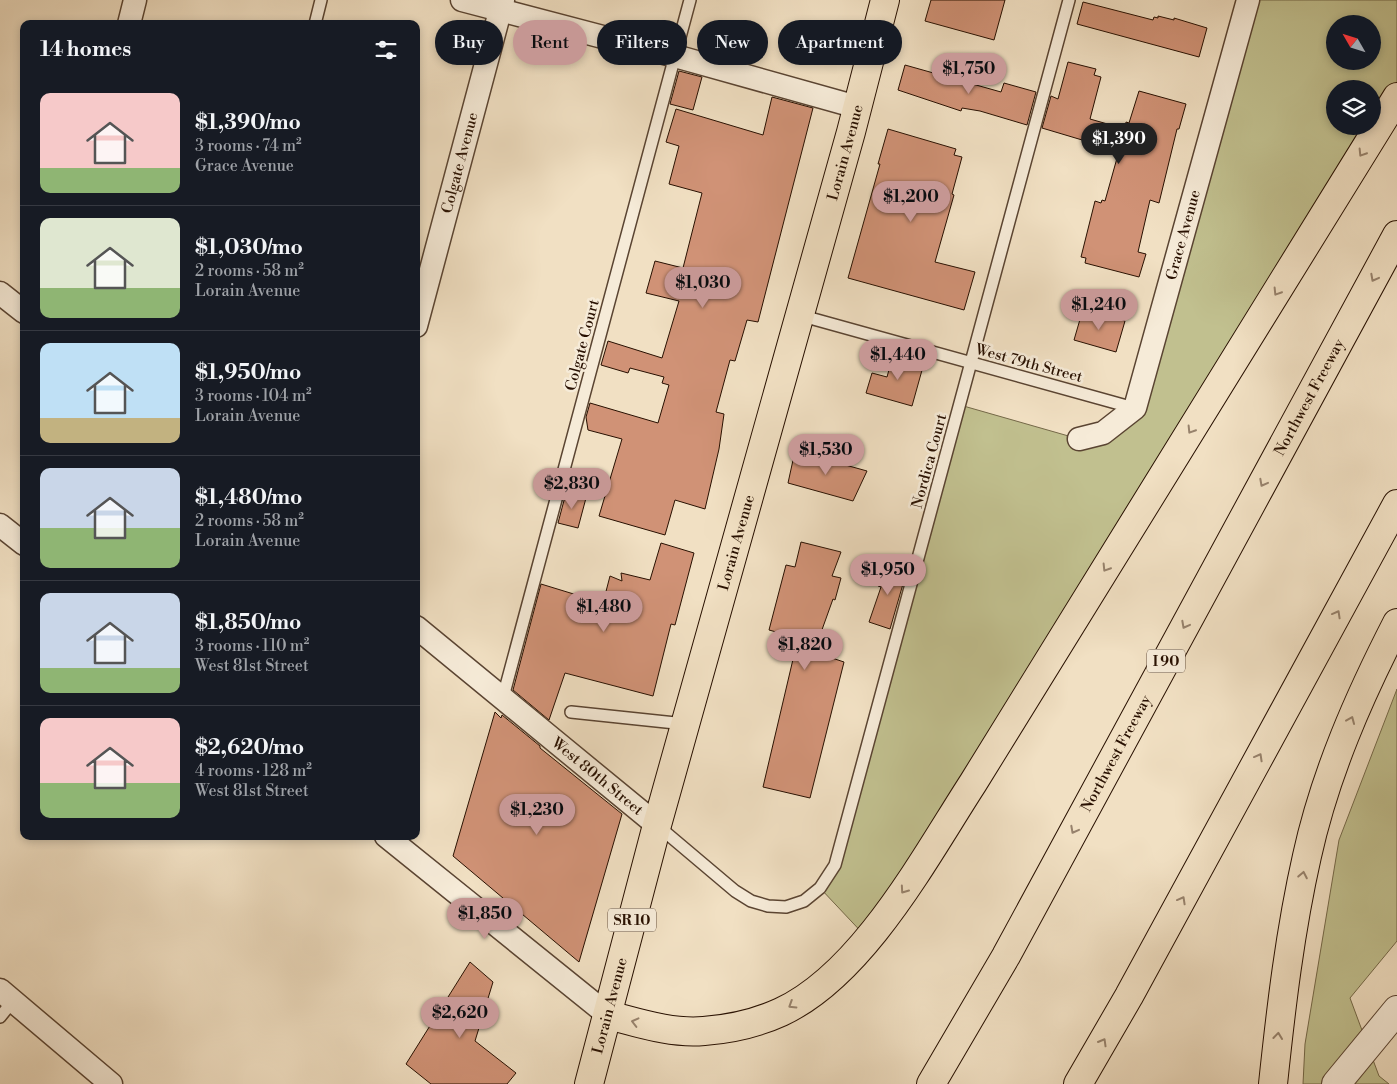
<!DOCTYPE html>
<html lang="en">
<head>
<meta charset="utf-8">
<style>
	:root { --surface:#171b24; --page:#242831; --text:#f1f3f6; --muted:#9ea1a6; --line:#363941; --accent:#c59692 }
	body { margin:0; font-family:"Libre Bodoni",serif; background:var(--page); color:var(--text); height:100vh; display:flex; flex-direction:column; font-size:19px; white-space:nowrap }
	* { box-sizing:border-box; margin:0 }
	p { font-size:16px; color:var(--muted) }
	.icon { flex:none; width:28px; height:28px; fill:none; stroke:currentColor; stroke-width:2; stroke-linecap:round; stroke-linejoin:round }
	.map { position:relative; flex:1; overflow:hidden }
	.panel { position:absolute; left:20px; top:20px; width:400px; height:820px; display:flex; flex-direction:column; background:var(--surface); border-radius:10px; box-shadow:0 2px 8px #0003 }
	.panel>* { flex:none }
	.banner { position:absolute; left:435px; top:20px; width:475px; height:45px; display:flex; gap:10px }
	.needle { width:32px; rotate:309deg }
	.buttons { position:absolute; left:1326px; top:15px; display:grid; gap:10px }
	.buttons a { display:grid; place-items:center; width:55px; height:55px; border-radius:50%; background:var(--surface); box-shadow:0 2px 8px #0003; font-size:25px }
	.price { position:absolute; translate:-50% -42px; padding:0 11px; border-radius:18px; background:var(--accent); color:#111; font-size:16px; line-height:32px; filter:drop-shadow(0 1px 2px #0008) }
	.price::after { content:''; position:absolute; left:50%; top:30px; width:15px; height:11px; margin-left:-8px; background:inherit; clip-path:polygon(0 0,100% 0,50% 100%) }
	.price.current { background:#222; color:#fff }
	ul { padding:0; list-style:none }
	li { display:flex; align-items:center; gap:15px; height:125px; padding:0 20px }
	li+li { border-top:1px solid var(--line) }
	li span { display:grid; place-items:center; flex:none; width:140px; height:100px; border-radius:10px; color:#555 }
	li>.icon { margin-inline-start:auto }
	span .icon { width:60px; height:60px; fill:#fffc; stroke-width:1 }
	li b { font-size:21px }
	h2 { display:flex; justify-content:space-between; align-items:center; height:60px; padding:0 20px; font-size:21px }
	.tag { padding:0 18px; border-radius:22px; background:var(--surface); box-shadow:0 2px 8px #0003; font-size:18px; line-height:45px }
	.tag.current { background:var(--accent); color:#111 }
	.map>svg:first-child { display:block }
	.green { fill:#c1c08f; stroke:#746848; fill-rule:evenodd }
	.building { fill:#d09276; stroke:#281001 }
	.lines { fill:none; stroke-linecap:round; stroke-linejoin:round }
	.service-casing { stroke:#5a4432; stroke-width:14 }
	.minor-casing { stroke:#5a4432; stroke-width:25 }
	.tertiary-casing { stroke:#5a4432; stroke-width:30 }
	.primary-casing { stroke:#281001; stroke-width:30 }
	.motorway-casing { stroke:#281001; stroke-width:30 }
	.service { stroke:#f6ebd8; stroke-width:11 }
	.minor { stroke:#f6ebd8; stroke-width:22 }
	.tertiary { stroke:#f6ebd8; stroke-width:28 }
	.primary { stroke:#f1e0c3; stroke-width:28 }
	.motorway { stroke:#f1e0c3; stroke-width:28 }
	.oneway { stroke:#97826c }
	.labels { text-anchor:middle; stroke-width:5; stroke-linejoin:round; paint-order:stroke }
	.shield { fill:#f6ebd8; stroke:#665242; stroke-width:1 }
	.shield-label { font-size:14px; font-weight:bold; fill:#281001 }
	.street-label { font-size:15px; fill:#281001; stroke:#f6ebd8 }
</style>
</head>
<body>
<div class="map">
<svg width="1397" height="1084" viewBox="0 0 1397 1084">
	<rect width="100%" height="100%" fill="#f1e0c3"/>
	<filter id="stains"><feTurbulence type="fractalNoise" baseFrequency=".004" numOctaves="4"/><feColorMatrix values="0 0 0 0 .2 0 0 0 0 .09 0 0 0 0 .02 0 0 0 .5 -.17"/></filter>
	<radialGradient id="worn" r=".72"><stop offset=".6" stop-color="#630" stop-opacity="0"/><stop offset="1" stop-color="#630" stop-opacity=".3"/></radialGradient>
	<g class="green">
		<path d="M1248,0H1397V97L868,939L820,888L835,865L960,405L1079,439L1135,408ZM1335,24H1372V61H1335ZM1335,89H1372V126H1335Z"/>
		<polygon points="1397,689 1397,941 1350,998 1379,1076 1389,1084 1303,1084 1305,1044 1339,840"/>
	</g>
	<g class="building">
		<polygon points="931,0 1005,0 994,40 925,21"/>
		<polygon points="1083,2 1153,20 1154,17 1158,18 1158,16 1174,20 1174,18 1207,28 1199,57 1077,24"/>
		<polygon points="1068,62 1096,69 1094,75 1101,77 1090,119 1125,129 1126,122 1129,123 1139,91 1186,104 1179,129 1177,129 1159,203 1150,200 1138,252 1146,254 1139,277 1085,263 1086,258 1081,257 1095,201 1101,203 1102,200 1105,201 1119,151 1042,128 1051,96 1058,99"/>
		<polygon points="905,65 1001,92 1004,83 1036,92 1027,125 980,111 962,108 961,111 898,90"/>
		<polygon points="679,71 702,77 693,110 670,104"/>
		<polygon points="772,97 813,108 758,322 747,320 735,361 730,360 716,412 724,414 719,449 705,509 675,500 665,535 599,516 622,439 588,430 586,417 590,403 658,423 669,385 662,383 664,377 630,368 628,373 601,365 608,341 662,358 679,301 646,293 655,261 683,268 702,193 669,184 679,146 666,142 676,109 763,135"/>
		<polygon points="888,129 956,149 954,155 962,157 952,194 954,195 935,262 975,272 964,310 848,278 880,164 878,164"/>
		<polygon points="1083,309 1125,321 1116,352 1074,340"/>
		<polygon points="893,355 924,363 912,406 866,393 872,373 887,377"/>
		<polygon points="795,451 867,471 853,501 788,483"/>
		<polygon points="566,493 586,498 578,528 558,523"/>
		<polygon points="801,542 841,552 832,576 841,578 835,600 833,599 814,652 844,662 810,798 763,787 798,638 769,630 786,565 795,567"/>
		<polygon points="661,543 694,553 675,625 671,624 653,696 565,673 549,720 513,690 541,584 603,603 610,576 622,581 621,573 650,580"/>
		<polygon points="885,563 907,570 890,629 869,622 881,587 878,586"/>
		<polygon points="495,712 501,718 502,715 540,746 540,748 622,814 579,962 453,856"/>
		<polygon points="470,962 493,982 475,1041 516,1073 507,1084 431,1084 406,1064"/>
	</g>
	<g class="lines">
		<defs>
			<g id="service">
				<polyline points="315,24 321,0"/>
				<polyline points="799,315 1134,408"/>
				<polyline points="503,697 690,0"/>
				<polyline points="571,712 685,724"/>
				<polyline points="658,826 735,891 751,901 768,906 786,907 804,901 820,888 835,865 1069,0"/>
				<polyline points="0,1017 13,1001"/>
			</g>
			<g id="minor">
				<polyline points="462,0 675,56 857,107"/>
				<polyline points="129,24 135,0"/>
				<polyline points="0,293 24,312"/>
				<path id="s1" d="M416,326L503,0"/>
				<path id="s2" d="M1079,439L1103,433L1135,408L1248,0"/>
				<polyline points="0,525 24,544"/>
				<path id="s3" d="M416,627L657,825"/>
				<polyline points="386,836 608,1015"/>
				<polyline points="0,990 111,1084"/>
			</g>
			<polyline id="tertiary" points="1336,1084 1397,1010"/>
			<g id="primary">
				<path id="s4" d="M589,1084L657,825L851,132L885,0"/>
			</g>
			<g id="motorway">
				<path d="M608,1015C639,1023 672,1034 704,1031C730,1029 757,1023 781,1012C863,974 925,857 973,783L1397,97"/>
				<path id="s5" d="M931,1084L1006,956L1397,235"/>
				<polyline points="1078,1084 1129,996 1397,504"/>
				<path d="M1273,1084C1281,1008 1290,931 1307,856C1325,774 1359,697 1397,623"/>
			</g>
		</defs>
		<use href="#service" class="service-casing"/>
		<use href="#minor" class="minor-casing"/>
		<use href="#tertiary" class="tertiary-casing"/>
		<use href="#primary" class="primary-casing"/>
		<use href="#motorway" class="motorway-casing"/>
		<use href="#service" class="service"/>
		<use href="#minor" class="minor"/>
		<use href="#tertiary" class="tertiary"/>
		<use href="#primary" class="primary"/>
		<use href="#motorway" class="motorway"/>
	</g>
	<defs><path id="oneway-chevron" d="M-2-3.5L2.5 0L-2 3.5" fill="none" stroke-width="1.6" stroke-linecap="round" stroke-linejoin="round" transform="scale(1.25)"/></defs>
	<g class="oneway">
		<use href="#oneway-chevron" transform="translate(1362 153) rotate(122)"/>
		<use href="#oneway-chevron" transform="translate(1374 278) rotate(118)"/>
		<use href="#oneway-chevron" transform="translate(1277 292) rotate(122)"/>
		<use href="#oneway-chevron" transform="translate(1191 430) rotate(122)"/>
		<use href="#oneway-chevron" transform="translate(1263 483) rotate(118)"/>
		<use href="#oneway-chevron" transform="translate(1106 568) rotate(122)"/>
		<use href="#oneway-chevron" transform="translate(1337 614) rotate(-61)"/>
		<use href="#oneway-chevron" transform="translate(1185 625) rotate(118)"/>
		<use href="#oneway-chevron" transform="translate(1351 720) rotate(-67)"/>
		<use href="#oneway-chevron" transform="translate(1259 757) rotate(-61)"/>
		<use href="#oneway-chevron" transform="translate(1074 830) rotate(118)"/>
		<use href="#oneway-chevron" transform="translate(1303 875) rotate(-79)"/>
		<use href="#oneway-chevron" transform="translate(904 890) rotate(125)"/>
		<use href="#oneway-chevron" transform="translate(1182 900) rotate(-61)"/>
		<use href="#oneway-chevron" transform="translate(792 1005) rotate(148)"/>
		<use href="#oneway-chevron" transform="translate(635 1022) rotate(-166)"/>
		<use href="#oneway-chevron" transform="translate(1278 1036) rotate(-84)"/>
		<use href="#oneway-chevron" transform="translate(1103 1042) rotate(-60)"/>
	</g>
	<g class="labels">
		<g class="shield">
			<rect x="1147" y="649.5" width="38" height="23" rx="4"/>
			<rect x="608" y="908.5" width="48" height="23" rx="4"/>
		</g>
		<g class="shield-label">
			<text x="1166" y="666">I 90</text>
			<text x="632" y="925">SR 10</text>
		</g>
		<g class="street-label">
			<text dy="5" stroke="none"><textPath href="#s4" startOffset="966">Lorain Avenue</textPath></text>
			<text dy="5" stroke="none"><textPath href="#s1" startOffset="169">Colgate Avenue</textPath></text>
			<text dy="5" stroke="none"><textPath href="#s2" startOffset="245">Grace Avenue</textPath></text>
			<text transform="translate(582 345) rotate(-75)" y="5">Colgate Court</text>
			<text transform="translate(1029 363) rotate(15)" y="5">West 79th Street</text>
			<text dy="5" stroke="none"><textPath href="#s5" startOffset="784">Northwest Freeway</textPath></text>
			<text transform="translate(929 461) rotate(-75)" y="5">Nordica Court</text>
			<text dy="5" stroke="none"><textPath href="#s4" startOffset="561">Lorain Avenue</textPath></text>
			<text dy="5" stroke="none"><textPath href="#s5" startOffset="379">Northwest Freeway</textPath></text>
			<text dy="5" stroke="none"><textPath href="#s3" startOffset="235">West 80th Street</textPath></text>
			<text dy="5" stroke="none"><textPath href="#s4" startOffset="81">Lorain Avenue</textPath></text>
		</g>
	</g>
	<rect width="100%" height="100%" filter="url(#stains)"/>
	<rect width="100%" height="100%" fill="url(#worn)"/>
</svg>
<div class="buttons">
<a><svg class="needle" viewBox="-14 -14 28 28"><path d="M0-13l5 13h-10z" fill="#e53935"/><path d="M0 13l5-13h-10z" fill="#9ea1a6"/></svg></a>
<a><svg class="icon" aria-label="layers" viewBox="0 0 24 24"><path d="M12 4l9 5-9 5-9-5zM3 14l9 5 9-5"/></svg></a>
</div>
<b class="price" style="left:969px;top:95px">$1,750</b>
<b class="price current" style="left:1119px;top:165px">$1,390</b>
<b class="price" style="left:911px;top:223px">$1,200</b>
<b class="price" style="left:703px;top:309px">$1,030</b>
<b class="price" style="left:1099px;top:331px">$1,240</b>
<b class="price" style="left:898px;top:381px">$1,440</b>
<b class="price" style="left:826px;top:476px">$1,530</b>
<b class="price" style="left:572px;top:510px">$2,830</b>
<b class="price" style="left:888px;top:596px">$1,950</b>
<b class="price" style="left:604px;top:633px">$1,480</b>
<b class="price" style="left:805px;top:671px">$1,820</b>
<b class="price" style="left:537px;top:836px">$1,230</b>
<b class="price" style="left:485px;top:940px">$1,850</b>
<b class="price" style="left:460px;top:1039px">$2,620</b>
<div class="banner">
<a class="tag">Buy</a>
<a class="tag current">Rent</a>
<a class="tag">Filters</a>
<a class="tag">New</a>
<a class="tag">Apartment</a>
</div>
<section class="panel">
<h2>14 homes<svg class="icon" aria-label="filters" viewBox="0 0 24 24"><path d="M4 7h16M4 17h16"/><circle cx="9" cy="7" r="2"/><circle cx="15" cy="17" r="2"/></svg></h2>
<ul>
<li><span style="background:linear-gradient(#f6c9c9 75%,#8fb573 0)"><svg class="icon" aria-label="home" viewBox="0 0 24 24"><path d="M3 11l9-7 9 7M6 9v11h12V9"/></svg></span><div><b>$1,390/mo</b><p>3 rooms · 74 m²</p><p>Grace Avenue</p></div></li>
<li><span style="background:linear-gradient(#dfe7d0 70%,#8fb573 0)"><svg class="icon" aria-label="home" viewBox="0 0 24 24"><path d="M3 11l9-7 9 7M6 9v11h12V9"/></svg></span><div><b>$1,030/mo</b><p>2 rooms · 58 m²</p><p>Lorain Avenue</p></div></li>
<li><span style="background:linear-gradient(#bfe0f5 75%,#c2b280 0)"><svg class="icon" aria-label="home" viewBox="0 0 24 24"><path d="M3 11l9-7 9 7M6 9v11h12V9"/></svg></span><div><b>$1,950/mo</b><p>3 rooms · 104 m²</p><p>Lorain Avenue</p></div></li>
<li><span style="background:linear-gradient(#c9d6e8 60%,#8fb573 0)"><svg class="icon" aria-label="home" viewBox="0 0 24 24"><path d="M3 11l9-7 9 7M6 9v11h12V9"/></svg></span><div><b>$1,480/mo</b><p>2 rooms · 58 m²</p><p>Lorain Avenue</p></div></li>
<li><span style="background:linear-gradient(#c9d6e8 75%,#8fb573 0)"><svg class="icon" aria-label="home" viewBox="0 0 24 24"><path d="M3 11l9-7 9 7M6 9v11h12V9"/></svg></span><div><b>$1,850/mo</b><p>3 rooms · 110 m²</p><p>West 81st Street</p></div></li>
<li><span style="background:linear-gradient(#f6c9c9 65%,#8fb573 0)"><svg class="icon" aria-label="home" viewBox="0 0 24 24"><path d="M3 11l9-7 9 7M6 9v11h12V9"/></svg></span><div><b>$2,620/mo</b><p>4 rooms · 128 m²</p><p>West 81st Street</p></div></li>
</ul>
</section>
</div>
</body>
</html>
